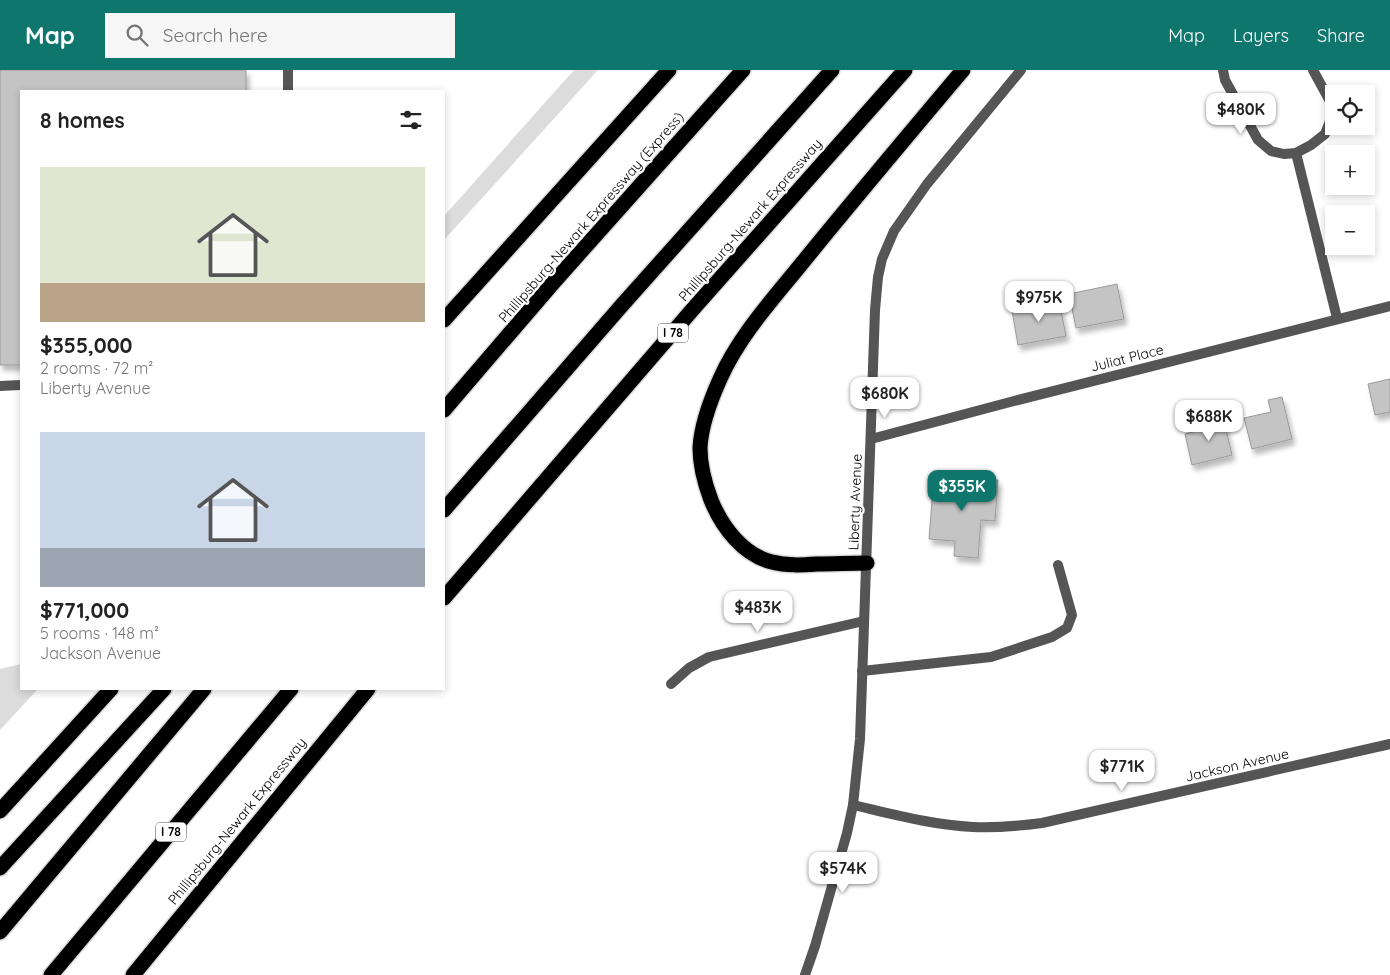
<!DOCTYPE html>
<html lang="en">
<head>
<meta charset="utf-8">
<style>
	:root { --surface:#fff; --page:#f6f6f6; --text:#222; --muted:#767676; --accent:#0f766e }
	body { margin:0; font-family:Quicksand,sans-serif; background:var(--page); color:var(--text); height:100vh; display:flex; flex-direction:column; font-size:19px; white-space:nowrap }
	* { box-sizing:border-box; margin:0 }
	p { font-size:16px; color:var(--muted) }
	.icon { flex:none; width:28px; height:28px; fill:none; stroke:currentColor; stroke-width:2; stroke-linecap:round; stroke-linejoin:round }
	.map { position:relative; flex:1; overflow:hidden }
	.sheet { position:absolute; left:20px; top:20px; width:425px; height:600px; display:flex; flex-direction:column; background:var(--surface); border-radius:0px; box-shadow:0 2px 8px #0003 }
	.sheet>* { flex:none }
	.tools { position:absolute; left:1325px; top:15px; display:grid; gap:10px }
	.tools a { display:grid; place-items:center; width:50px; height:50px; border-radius:0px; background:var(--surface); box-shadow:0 2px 8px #0003; font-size:25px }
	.price { position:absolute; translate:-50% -42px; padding:0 11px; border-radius:10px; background:#fff; color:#222; font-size:16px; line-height:32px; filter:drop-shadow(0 1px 2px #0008) }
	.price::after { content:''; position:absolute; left:50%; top:30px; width:15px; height:11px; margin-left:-8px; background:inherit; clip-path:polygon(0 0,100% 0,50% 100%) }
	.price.current { background:var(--accent); color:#fff }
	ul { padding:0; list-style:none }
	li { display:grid; align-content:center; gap:10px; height:265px; padding:0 20px }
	li span { display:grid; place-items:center; height:155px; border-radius:0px; color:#555 }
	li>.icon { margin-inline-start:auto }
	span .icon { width:90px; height:90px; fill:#fffc; stroke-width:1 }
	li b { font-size:21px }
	h2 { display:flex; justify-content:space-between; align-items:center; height:60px; padding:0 20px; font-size:21px }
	header { display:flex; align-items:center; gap:30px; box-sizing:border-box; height:70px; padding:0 25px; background:var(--accent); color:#fff }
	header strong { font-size:24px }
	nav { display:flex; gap:28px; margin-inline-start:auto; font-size:18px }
	.search { width:350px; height:45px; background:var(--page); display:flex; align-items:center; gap:12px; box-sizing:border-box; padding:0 18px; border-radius:0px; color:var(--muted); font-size:19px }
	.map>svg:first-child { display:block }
	.green { fill:#dcdcdc }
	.building { fill:#c4c4c4; stroke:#999; filter:url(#shadow) }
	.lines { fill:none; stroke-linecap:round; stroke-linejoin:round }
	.motorway-casing { stroke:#dbdbdb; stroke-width:18 }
	.service { stroke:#555; stroke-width:10 }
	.minor { stroke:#555; stroke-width:10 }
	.tertiary { stroke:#555; stroke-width:10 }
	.motorway { stroke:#000; stroke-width:15 }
	.labels { text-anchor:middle; stroke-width:4.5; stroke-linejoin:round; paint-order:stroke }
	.shield { fill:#fff; stroke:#4c4c4c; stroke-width:1 }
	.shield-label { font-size:12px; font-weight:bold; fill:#000 }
	.street-label { font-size:14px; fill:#000; stroke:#fff }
</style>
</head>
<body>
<header>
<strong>Map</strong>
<div class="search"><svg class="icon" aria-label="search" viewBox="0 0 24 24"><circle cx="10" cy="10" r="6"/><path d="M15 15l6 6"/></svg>Search here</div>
<nav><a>Map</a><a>Layers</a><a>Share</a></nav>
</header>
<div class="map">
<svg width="1390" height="905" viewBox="0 0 1390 905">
	<defs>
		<filter id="shadow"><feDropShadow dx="3" dy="5.5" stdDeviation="2.5" flood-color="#0004"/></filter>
	</defs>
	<rect width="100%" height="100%" fill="#fff"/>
	<g class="green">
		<polygon points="574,0 598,0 444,170 444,146"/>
		<polygon points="21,594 21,619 38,619 0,660 0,599"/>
	</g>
	<g class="building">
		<polygon points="0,0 246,0 246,21 21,21 21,295 0,295"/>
		<polygon points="1117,214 1124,249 1076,258 1069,224"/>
		<polygon points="1059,231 1066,266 1018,275 1012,241"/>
		<polygon points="1390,309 1390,342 1375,345 1368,314"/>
		<polygon points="1282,327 1292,369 1252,379 1244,348 1271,342 1268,330"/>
		<polygon points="1222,342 1232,385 1192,395 1185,364 1211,357 1208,346"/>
		<polygon points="934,406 998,410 995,451 981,450 978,488 954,486 955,471 929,469"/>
	</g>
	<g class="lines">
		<defs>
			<g id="motorway">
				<polyline points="444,250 669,0"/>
				<polyline points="444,340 553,213 743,0"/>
				<polyline points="444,440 623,234 832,0"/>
				<path d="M867,493C850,493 834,494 818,494C802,495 787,496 772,492C743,485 722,457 711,430C705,414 700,396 700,378C701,356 711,329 720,309C739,266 773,229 803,192C855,128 909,64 963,0"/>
				<polyline points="444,528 693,239 905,0"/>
				<polyline points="0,741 111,619"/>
				<polyline points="0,798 164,619"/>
				<polyline points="0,862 204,619"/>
				<polyline points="51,905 291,619"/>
				<polyline points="133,905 368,619"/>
			</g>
		</defs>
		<use href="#motorway" class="motorway-casing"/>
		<g class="service">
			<polyline points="288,0 288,21"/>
			<polyline points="0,316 21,315"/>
			<polyline points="862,601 991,587 1052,567 1067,558 1072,545 1058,495"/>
		</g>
		<g class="minor">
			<polyline points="1223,0 1225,10 1258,70 1271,81 1284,84 1296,83 1311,75 1325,64 1332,46 1331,33 1313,0"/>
			<polyline points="1296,83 1337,248"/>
			<polyline points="871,369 1014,331 1390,236"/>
			<polyline points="671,614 689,598 709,587 864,551"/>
			<path d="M853,735C892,744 932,755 973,757C996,758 1019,756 1042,753L1390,674"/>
		</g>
		<polyline class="tertiary" points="805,905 815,876 847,763 853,735 860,669 875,240 878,207 882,189 894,161 927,114 1021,0"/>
		<use href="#motorway" class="motorway"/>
	</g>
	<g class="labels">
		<g class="shield">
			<rect x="658" y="253.5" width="30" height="19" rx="4"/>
			<rect x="156" y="752.5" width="30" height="19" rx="4"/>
		</g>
		<g class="shield-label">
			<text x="673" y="267">I 78</text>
			<text x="171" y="766">I 78</text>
		</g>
		<g class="street-label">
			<text transform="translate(591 147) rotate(-49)" y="5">Phillipsburg-Newark Expressway (Express)</text>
			<text transform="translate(750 150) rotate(-49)" y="5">Phillipsburg-Newark Expressway</text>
			<text transform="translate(1127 288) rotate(-14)" y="5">Juliat Place</text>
			<text transform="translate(855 432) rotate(-88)" y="5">Liberty Avenue</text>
			<text transform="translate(1237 695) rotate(-13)" y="5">Jackson Avenue</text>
			<text transform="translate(237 751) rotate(-51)" y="5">Phillipsburg-Newark Expressway</text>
		</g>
	</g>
</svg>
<div class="tools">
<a><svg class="icon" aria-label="locate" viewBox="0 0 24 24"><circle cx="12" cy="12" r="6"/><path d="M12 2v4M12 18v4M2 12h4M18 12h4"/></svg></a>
<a>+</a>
<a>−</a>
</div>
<b class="price" style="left:1241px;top:65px">$480K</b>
<b class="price" style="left:1039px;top:253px">$975K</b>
<b class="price" style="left:885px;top:349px">$680K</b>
<b class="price" style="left:1209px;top:372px">$688K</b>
<b class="price current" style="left:962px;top:442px">$355K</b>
<b class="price" style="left:758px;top:563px">$483K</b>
<b class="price" style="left:1122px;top:722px">$771K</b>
<b class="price" style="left:843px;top:824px">$574K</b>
<section class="sheet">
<h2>8 homes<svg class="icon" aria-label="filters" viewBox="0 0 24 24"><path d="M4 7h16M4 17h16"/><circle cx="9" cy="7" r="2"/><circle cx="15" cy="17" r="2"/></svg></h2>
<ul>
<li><span style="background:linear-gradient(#dfe7d0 75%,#b9a48a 0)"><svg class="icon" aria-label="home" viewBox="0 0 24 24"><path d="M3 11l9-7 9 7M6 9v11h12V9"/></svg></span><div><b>$355,000</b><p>2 rooms · 72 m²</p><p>Liberty Avenue</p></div></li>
<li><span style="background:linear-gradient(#c9d6e8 75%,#9aa5b1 0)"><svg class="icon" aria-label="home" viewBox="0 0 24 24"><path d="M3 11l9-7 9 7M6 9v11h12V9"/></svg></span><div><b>$771,000</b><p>5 rooms · 148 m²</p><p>Jackson Avenue</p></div></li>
</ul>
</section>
</div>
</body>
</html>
